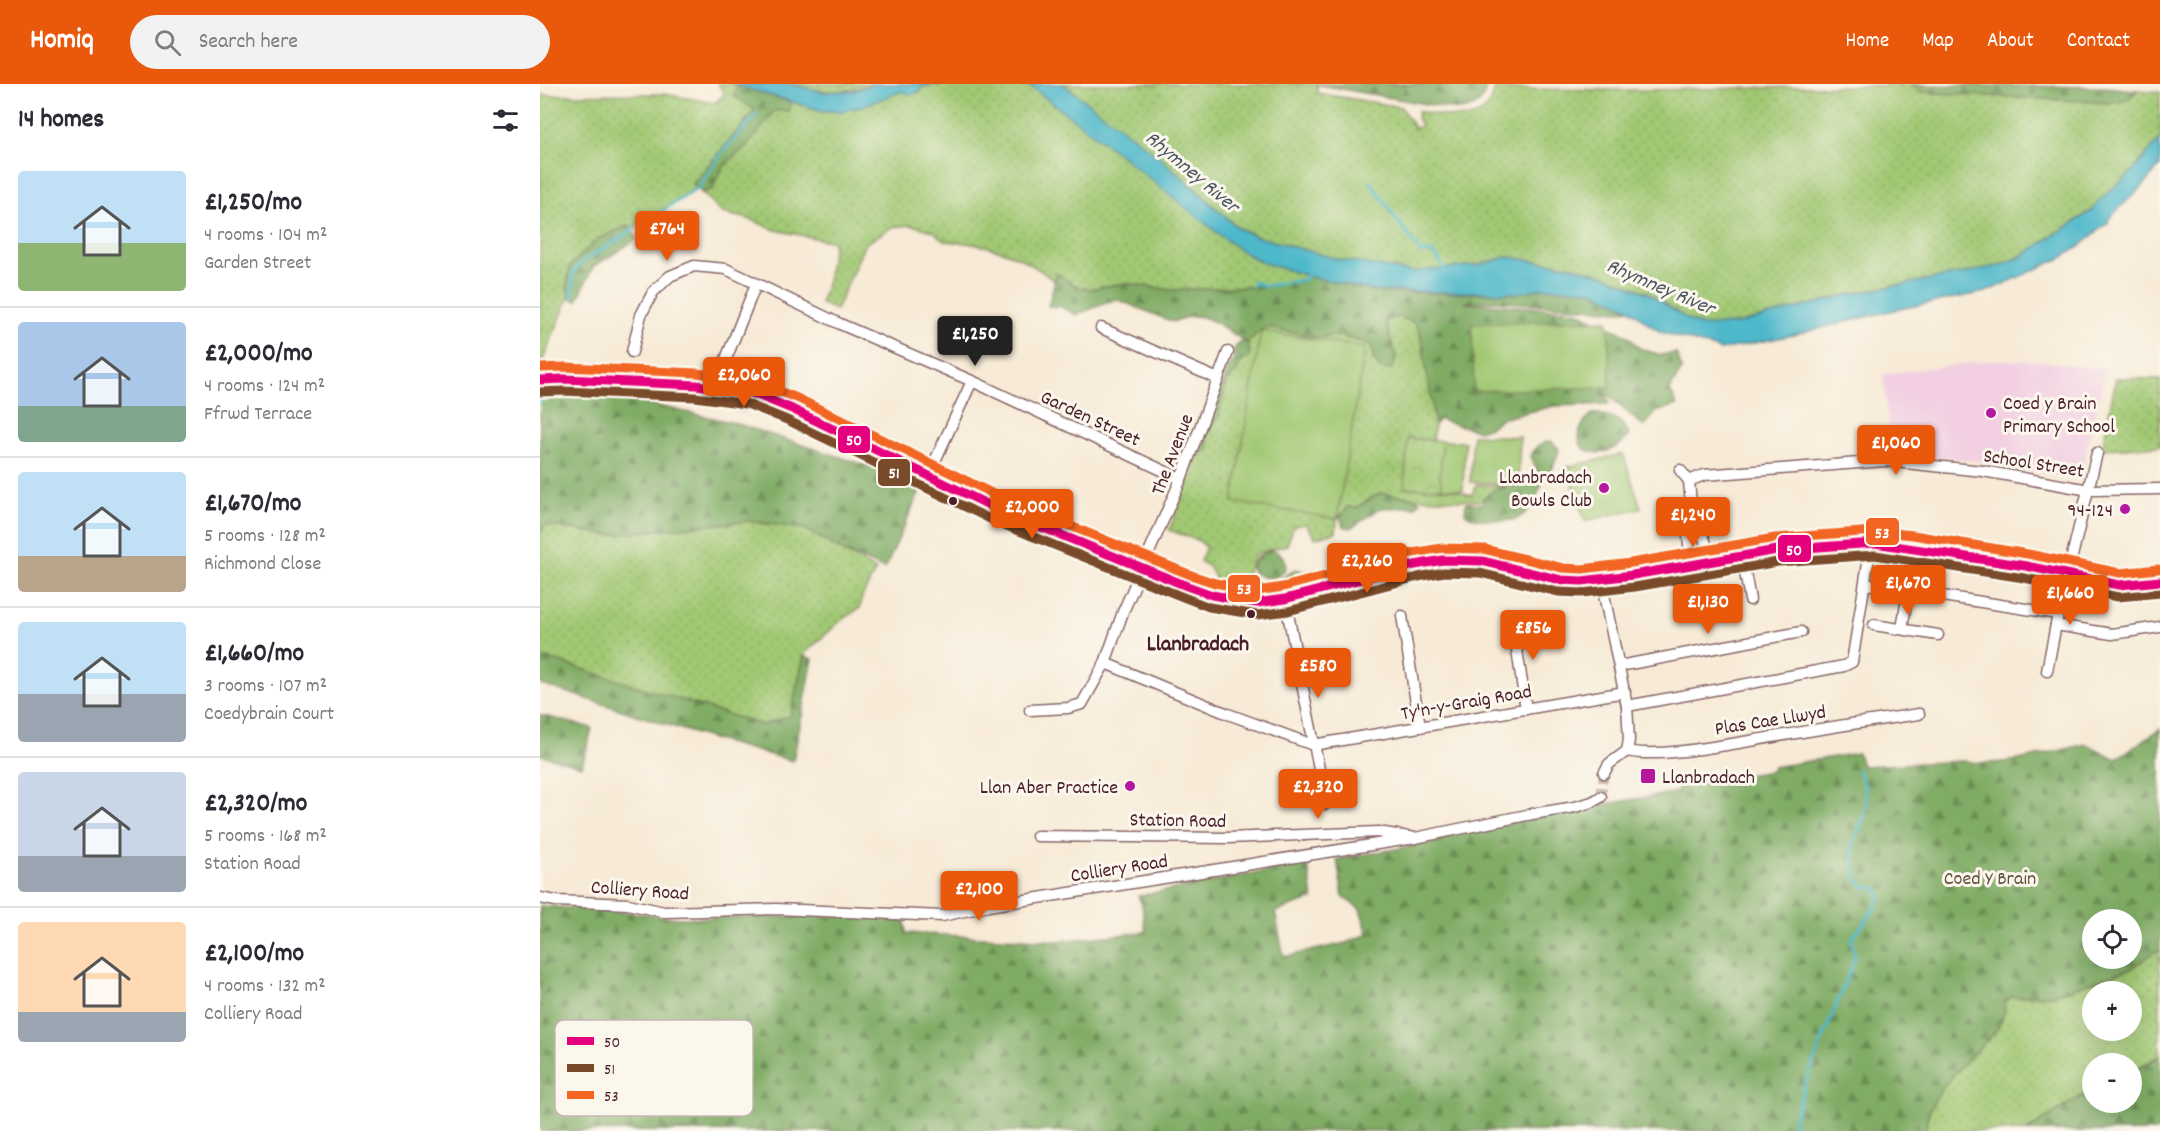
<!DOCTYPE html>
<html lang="en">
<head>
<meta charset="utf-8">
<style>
	:root { --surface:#fff; --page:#f2f2f3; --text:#2b2b33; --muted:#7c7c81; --line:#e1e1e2; --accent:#ea580c }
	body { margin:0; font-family:Dekko,sans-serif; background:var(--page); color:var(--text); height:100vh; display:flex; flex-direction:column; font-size:22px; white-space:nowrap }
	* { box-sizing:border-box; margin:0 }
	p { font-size:20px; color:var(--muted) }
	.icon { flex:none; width:33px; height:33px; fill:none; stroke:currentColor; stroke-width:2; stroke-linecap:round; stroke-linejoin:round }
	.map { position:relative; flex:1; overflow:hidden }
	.side { display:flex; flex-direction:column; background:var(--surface); width:540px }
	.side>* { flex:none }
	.controls { position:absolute; left:1542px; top:825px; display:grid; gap:12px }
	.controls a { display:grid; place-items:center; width:60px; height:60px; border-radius:50%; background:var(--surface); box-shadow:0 6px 24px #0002; font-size:30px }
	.price { position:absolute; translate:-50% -51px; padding:0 14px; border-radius:6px; background:var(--accent); color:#fff; font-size:20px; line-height:39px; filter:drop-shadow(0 2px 3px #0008) }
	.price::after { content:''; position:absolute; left:50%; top:36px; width:18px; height:14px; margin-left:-9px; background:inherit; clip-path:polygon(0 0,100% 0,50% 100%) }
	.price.selected { background:#222; color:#fff }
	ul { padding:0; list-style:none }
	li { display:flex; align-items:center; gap:18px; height:150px; padding:0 18px }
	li+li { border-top:2px solid var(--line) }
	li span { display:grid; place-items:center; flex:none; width:168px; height:120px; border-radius:6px; color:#555 }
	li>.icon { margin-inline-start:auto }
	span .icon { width:72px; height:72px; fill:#fffc; stroke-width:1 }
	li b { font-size:26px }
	h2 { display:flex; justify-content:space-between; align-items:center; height:72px; padding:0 18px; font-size:26px }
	header { display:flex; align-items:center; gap:36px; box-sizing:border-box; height:84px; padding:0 30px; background:var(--accent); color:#fff }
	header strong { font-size:28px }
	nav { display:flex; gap:33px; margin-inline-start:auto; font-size:21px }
	.search { width:420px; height:54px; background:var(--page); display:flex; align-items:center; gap:15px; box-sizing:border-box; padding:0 21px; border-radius:33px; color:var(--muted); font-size:22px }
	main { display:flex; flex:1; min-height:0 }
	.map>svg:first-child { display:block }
	.built { fill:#f2cfe2 }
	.grass { fill:url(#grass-dots); stroke:#76744f; stroke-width:1.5; fill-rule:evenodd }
	.forest { fill:url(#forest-firs); stroke:#656648; stroke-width:1.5; fill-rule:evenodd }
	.park { fill:url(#park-crowns); stroke:#76744f; stroke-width:1.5 }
	.pitch { fill:#a1c873; stroke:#76744f; stroke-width:1.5 }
	.water { fill:#4eb8ca; stroke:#4c6c7a; stroke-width:1.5 }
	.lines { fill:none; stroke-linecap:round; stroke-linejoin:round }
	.stream { stroke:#4eb8ca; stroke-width:3 }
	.street-tunnel { stroke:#d4c1b4; stroke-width:10; stroke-dasharray:10 5; stroke-linecap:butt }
	.street-casing { stroke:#876667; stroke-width:13 }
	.secondary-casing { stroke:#876667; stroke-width:17 }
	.street { stroke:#fff; stroke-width:10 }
	.secondary { stroke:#fbe6c3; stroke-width:15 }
	.bus-1-casing { stroke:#fbf7ec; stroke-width:14 }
	.bus-2-casing { stroke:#fbf7ec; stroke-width:14 }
	.bus-3-casing { stroke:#fbf7ec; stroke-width:14 }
	.bus-1 { stroke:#e5007d; stroke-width:9 }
	.bus-2 { stroke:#7a4b2a; stroke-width:9 }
	.bus-3 { stroke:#f26522; stroke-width:9 }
	.poi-dot { fill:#b5179e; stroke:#fbf7ec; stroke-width:2 }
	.bus-dot { fill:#4a1f2b; stroke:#fbf7ec; stroke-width:2 }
	.labels { text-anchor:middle; stroke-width:6; stroke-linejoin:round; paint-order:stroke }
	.poi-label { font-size:20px; fill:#4a1f2b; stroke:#fbf7ec; text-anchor:end }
	.street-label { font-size:20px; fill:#4a1f2b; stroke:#fbf7ec }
	.park-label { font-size:20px; fill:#645241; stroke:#fbf7ec }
	.water-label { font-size:21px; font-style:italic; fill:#4b5563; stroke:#fbf7ec }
	.quarter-label { font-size:22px; font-weight:bold; fill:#4a1f2b; stroke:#fbf7ec }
	.key { fill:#fbf7ec; stroke:#c6b6b2; stroke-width:1.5 }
	.key-label { font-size:16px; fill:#4a1f2b }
	.line-badge { stroke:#fbf7ec; stroke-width:2 }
	.badge-label { font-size:16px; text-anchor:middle; font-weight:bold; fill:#fff }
</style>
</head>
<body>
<header>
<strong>Homiq</strong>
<div class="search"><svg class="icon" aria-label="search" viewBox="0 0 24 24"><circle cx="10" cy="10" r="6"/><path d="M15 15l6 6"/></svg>Search here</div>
<nav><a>Home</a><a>Map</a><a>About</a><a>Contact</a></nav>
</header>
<main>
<section class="side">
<h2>14 homes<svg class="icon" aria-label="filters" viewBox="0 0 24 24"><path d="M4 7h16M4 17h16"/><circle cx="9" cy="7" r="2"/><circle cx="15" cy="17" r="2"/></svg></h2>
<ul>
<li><span style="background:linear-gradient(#bfe0f5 60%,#8fb573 0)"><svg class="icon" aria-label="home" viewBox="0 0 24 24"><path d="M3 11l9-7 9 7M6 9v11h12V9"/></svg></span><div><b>£1,250/mo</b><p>4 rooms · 104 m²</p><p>Garden Street</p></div></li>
<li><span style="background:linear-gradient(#a9c7e8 70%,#7fa58c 0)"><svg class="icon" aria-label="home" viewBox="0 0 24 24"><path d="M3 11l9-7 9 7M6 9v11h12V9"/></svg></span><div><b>£2,000/mo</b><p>4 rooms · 124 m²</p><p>Ffrwd Terrace</p></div></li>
<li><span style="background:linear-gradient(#bfe0f5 70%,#b9a48a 0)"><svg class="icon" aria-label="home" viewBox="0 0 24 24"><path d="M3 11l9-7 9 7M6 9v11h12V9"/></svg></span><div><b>£1,670/mo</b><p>5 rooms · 128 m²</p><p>Richmond Close</p></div></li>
<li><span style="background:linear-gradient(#bfe0f5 60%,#9aa5b1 0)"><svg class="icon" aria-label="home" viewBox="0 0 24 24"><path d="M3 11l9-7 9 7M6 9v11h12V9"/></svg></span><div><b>£1,660/mo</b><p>3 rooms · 107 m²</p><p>Coedybrain Court</p></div></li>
<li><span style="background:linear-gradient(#c9d6e8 70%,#9aa5b1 0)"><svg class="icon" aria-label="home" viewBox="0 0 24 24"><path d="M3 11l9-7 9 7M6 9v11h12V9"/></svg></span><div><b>£2,320/mo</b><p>5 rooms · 168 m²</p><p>Station Road</p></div></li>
<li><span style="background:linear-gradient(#ffd9b3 75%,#9aa5b1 0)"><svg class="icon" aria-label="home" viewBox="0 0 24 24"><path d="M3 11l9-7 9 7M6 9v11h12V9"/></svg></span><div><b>£2,100/mo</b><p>4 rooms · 132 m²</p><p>Colliery Road</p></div></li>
</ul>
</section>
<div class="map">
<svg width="1620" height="1047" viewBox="0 0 1620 1047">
	<defs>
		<pattern id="grass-dots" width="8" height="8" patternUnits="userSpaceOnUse" patternTransform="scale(1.5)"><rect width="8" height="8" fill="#a1c873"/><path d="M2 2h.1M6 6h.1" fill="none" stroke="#8cab64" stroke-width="1.8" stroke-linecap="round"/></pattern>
		<pattern id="forest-firs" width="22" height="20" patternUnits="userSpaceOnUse" patternTransform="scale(1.5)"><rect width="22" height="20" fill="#80ac65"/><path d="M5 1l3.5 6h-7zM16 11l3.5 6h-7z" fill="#6b8b53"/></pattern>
		<pattern id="park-crowns" width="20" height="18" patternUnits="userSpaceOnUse" patternTransform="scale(1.5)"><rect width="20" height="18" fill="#a1c873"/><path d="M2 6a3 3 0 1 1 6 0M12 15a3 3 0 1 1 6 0" fill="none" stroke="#8cab64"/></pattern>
	</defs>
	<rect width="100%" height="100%" fill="#fbf7ec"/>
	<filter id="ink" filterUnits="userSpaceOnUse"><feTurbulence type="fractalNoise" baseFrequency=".0167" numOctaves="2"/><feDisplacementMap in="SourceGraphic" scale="12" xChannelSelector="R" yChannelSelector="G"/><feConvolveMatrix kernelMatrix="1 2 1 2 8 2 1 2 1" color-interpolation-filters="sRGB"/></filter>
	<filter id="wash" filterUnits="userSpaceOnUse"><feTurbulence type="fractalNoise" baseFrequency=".008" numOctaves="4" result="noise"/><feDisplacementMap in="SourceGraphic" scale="24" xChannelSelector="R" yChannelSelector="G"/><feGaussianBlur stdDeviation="1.35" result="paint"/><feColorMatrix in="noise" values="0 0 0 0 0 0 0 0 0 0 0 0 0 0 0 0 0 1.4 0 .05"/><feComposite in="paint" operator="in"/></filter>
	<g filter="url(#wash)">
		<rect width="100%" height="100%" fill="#f7ead6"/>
		<polygon class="built" points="1456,276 1499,277 1565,285 1541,394 1531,394 1445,378 1351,367 1343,290"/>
		<g class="grass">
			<path d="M178,0H192L283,27H302L319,23L363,7L379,8L381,3L405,0L490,2L578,69L705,169L721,178L768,192L763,196L725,202L631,206L586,199L550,205L537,203L517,190L514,197C482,169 445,159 404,157L393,147L371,141L352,143L325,160L296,226L280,219L286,203L294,158L235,146L209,135L182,129L157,104L41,179L32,213L28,215L3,276H0V11L125,10L174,19L185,10Z"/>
			<path d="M249,0H333C304,10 278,9 249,0Z"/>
			<path d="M523,0H774L777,1V9L861,23L875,45L881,41L877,34L878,27C906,32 949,46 954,5L1103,6L1371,1L1380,8L1573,19L1587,16L1598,6L1620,8V55L1592,88L1561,115L1553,126L1482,172L1464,180L1431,188L1315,209L1197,240L1161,242L1147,235L1110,210L1064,191L1031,182L967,173L938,181L871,188L797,175L715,152L698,144L634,86Z"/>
			<path d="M860,233L875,239C890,270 897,322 893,356L868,354L864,403L912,405L932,411L936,401L967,402L954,406L941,417L876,414L840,409L816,424L808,423L797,435L796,448L775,454L766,440L754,442L747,461L715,470L705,495L684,498L678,502L671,501L675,493L670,484L660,477L666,463L659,457L629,446L656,375L669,364L666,352L673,343V338L684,310L685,300L696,288L708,259L718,248L727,243L773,253L802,252L832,261L833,274L856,273L845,235Z"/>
			<polygon points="1576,294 1620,295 1620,362 1562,365"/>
			<polygon points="208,437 265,445 336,486 322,513 320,524 304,534 265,569 260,598 250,632 222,641 0,573 0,447 6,441 69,451"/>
			<path d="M1615,867H1620V972L1592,988V980H1552V1007L1528,1020L1487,1047H1385C1386,1041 1387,1034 1389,1028C1398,1006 1418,985 1435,968C1452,950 1464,945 1465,918L1472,913L1512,911L1588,886ZM1552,908H1592V946H1552Z"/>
		</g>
		<g class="forest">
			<path d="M774,0H934L946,1C945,18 936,24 919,26Z"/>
			<polygon points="1371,1 1563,3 1598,6 1587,16 1573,19 1380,8"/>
			<path d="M200,2L250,18V27H234C225,39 215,54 204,64C186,80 181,81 173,105L162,109L153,100L215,26L193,11Z"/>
			<polygon points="89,141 97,155 53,183 37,217 30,214 27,202 30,182 58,155"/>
			<path d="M517,189L537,203L550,205L586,199L631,206L725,202L763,196L768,192L835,207L881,209H977L1004,204H1031L1051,206L1089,225L1080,227L953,217L923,218L1036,227L1088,252L1099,264L1120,271L1136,269L1142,285L1130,306L1137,321L1116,328L1104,343L1069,312L1062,310L1068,315L1069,320L1014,322L960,335L952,342L939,347L902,336L901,334L895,340L881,251L875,239L860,233L845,236L856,273L851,286L840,284L833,274L832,261L802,252L773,253L727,243L718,248L708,259L710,272L701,278L696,288L685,300L679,331L666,352L669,364L661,370L654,369L661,344L671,337L667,327L673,319L678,316L675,308C683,302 686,298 685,288L694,277V265L700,258H706C679,243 666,222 633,238L576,215L536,231L521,223L508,222Z"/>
			<polygon points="51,307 195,339 383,400 345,485 303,467 265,445 208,437 69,451 6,441 0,447 0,308"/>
			<path d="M1052,330C1068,330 1082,334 1089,350C1085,361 1064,371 1052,368C1031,363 1039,339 1052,330Z"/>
			<path d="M1011,357L1019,365C1017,376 1011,384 1010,395L998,389L991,372C996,362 1000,358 1011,357Z"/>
			<path d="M1004,396C998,409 988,435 972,436C966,437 959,436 952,436C943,436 932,435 925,429L926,419L943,420V414L954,406Z"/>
			<polygon points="840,409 876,414 880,418 875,423 841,424 811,444 803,442 800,433 808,423 816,424"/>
			<path d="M731,466C743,469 744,473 746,484C736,498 727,496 713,488L711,482L718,472Z"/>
			<path d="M756,485L771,489L773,497C761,503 753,505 741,500L743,493Z"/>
			<polygon points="0,572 222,641 250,632 264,572 273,575 253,677 169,654 0,600"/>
			<polygon points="0,631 52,644 42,682 0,671"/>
			<path d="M1620,645V867L1615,868L1588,886L1512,911L1472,913L1465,918C1464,945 1452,950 1435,968C1418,985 1398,1006 1389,1028C1387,1034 1386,1041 1385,1047H0V822L68,826L139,834L310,832L365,837L366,849L518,857L606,848L602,821L598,812L768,779L773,815L735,828L744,873L806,859L828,850L820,825L803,813L797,775L867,763L960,741L1047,723L1138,708V702L1232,687L1233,683L1318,669L1322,682L1424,677C1461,685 1510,668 1547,660L1576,675ZM1552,836H1592V874H1552Z"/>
			<polygon points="1620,972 1620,1047 1487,1047 1528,1020 1552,1007 1552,1018 1592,1018 1592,988"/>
		</g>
		<polygon class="park" points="868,354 903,357 900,392 902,404 864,404"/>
		<g class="pitch">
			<polygon points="1068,236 1070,303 934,307 932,240"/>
			<polygon points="721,247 825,264 797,435 693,418"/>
			<polygon points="933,351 980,353 978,401 930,398"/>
			<polygon points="903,357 925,358 923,406 902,404 900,392"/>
			<polygon points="1083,370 1101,424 1045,437 1027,383"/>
		</g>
		<g class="water">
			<polygon points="192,0 249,0 283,8 313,7 333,0 405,0 382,3 379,8 369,11 363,7 319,23 302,27 283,27"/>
			<polygon points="469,0 523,0 617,71 698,144 715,152 797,175 871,188 938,181 967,173 1031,182 1064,191 1110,210 1147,235 1161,242 1197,240 1315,209 1431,188 1464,180 1482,172 1553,126 1561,115 1592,88 1620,55 1620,82 1602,103 1569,134 1568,140 1563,142 1542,161 1523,173 1446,208 1354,226 1253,251 1181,266 1121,248 1108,240 1090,225 1051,206 1004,204 977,209 835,207 768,192 721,178 705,169 681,152 578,69 490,2"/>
		</g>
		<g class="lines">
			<g class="stream">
				<polyline points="830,98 881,169 891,168 898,174 905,186"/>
				<polyline points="713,202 715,198 725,202 763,196 768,192"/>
				<polyline points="32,213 33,189 41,179 158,104 181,69 217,30"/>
				<polyline points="0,319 4,307"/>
				<polyline points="1250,1047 1266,997 1315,874 1311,856 1336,823 1340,812 1336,804 1324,803 1316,794 1313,776 1313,760 1327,725 1325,703 1318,686"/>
			</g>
		</g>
	</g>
	<g filter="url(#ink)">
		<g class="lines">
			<polyline class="street-tunnel" points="1061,713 1064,689"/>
			<defs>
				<g id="street">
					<polyline points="561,244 678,295"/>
					<polyline points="92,268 101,231 113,208 130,192 154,182 186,185 300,240 432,297 641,395"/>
					<polyline points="184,280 216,200"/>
					<polyline points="1140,386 1149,397"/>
					<polyline points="388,392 432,297"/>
					<polyline points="1152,433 1157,434 1172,477"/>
					<polyline points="1202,472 1210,516"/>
					<path d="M1153,481C1151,467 1143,445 1152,433L1149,397L1164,391L1345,377L1443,387L1549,406L1620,405"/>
					<polyline points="1061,496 1087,622 1089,656 1087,667 1069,680 1064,689"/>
					<polyline points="1326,500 1518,530"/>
					<polyline points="745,515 786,720"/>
					<polyline points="862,532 880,643"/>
					<polyline points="972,533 986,625"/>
					<polyline points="1334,541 1398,551"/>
					<polyline points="1516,541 1572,550 1620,543"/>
					<polyline points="1362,545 1368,507"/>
					<polyline points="565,579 688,630 773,661 1085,608"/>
					<polyline points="1079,582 1261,548"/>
					<polyline points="1507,587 1518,530 1557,369"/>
					<polyline points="1087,622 1304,582 1312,578 1331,460"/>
					<polyline points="490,626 528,624 542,620 565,579 583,528 641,395 688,268"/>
					<path d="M1087,667C1118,674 1178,662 1210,657C1266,647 1322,638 1379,630"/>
					<polyline points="497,752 687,754 838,748 875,754 992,730 1035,723 1052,718 1061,713"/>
					<polyline points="0,814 16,817 88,820 124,828 236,825 402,832 448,822 875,754"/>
				</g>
				<polyline id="secondary" points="0,296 24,295 156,301 210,308 252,325 457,425 647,502 672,511 717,519 745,515 875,481 903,476 942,477 1021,496 1042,497 1093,491 1237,466 1335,459 1371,463 1486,482 1579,501 1593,501 1620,497"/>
			</defs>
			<use href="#street" class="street-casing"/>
			<use href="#secondary" class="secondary-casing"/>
			<use href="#street" class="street"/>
			<use href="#secondary" class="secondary"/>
			<defs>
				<polyline id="bus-1" points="0,296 24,295 156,301 210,308 252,325 457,425 647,502 672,511 717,519 745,515 875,481 903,476 942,477 1021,496 1042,497 1093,491 1237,466 1335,459 1486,482 1579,501 1620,497"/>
				<polyline id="bus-2" points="0,308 24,307 155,313 207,320 247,336 452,436 643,513 669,523 717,531 748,527 878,493 904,488 940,489 1018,508 1042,509 1095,503 1238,478 1335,471 1484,494 1578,513 1620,509"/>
				<polyline id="bus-3" points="0,284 25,283 157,289 214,297 257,314 462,414 651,491 675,499 717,507 743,503 872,469 902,464 944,465 1023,484 1042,485 1091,479 1235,454 1335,447 1373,451 1488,470 1580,489 1618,485"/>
			</defs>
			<use href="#bus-1" class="bus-1-casing"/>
			<use href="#bus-2" class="bus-2-casing"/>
			<use href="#bus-3" class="bus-3-casing"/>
			<use href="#bus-1" class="bus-1"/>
			<use href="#bus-2" class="bus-2"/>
			<use href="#bus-3" class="bus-3"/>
		</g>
	</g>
	<g class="poi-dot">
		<circle cx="1451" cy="329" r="6"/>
		<circle cx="1064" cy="404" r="6"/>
		<circle cx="1585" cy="425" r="6"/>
		<rect x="1100" y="684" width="16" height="16" rx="3"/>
		<circle cx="590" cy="702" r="6"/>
	</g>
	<g class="bus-dot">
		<circle cx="413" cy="417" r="5"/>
		<circle cx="711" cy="530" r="5"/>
	</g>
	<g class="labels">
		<g class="poi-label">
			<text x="1463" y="325" text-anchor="start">Coed y Brain<tspan x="1463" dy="23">Primary School</tspan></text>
			<text x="1052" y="399">Llanbradach<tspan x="1052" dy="23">Bowls Club</tspan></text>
			<text x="1573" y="432">94-124</text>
			<text x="1122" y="699" text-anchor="start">Llanbradach</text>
			<text x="578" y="709">Llan Aber Practice</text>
		</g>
		<g class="street-label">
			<text transform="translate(551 333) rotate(25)" y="7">Garden Street</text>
			<text transform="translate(631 370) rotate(-69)" y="7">The Avenue</text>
			<text transform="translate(1494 378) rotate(9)" y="7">School Street</text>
			<text transform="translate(926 617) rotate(-10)" y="7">Ty'n-y-Graig Road</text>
			<text transform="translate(1230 635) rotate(-9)" y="7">Plas Cae Llwyd</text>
			<text transform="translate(638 735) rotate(1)" y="7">Station Road</text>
			<text transform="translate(579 783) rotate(-9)" y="7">Colliery Road</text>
			<text transform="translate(100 805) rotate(4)" y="7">Colliery Road</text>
		</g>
		<g class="park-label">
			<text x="1450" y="800">Coed Y Brain</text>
		</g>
		<g class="water-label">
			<text transform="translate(653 87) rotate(40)" y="7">Rhymney River</text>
			<text transform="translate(1121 202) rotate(23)" y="7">Rhymney River</text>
		</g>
		<g class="quarter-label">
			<text x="658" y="566">Llanbradach</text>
		</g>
	</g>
	<rect x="15" y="936" width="198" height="96" rx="9" class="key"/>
	<rect x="27" y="953" width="27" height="8" fill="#e5007d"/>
	<rect x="27" y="980" width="27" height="8" fill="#7a4b2a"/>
	<rect x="27" y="1007" width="27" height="8" fill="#f26522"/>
	<g class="key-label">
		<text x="64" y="963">50</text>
		<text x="64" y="990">51</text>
		<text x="64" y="1017">53</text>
	</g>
	<g class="line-badge">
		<rect x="297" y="341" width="34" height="29" rx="6" fill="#e5007d"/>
		<rect x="337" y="374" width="34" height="29" rx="6" fill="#7a4b2a"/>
		<rect x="1325" y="433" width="35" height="29" rx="6" fill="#f26522"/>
		<rect x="1237" y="450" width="35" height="29" rx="6" fill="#e5007d"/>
		<rect x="687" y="490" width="34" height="29" rx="6" fill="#f26522"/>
	</g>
	<g class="badge-label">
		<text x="314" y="361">50</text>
		<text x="354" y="394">51</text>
		<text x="1342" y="454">53</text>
		<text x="1254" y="471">50</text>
		<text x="704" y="510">53</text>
	</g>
</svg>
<div class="controls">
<a><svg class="icon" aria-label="locate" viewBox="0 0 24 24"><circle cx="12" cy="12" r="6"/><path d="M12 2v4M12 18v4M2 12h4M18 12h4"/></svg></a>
<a>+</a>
<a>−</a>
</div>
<b class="price" style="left:127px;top:178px">£764</b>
<b class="price selected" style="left:435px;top:283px">£1,250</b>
<b class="price" style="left:204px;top:324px">£2,060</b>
<b class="price" style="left:1356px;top:392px">£1,060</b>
<b class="price" style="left:492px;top:456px">£2,000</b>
<b class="price" style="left:1153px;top:464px">£1,240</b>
<b class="price" style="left:827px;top:510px">£2,260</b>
<b class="price" style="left:1368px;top:532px">£1,670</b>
<b class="price" style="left:1530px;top:542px">£1,660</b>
<b class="price" style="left:1168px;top:551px">£1,130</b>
<b class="price" style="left:993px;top:577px">£856</b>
<b class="price" style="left:778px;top:615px">£580</b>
<b class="price" style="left:778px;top:736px">£2,320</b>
<b class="price" style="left:439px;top:838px">£2,100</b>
</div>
</main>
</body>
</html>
